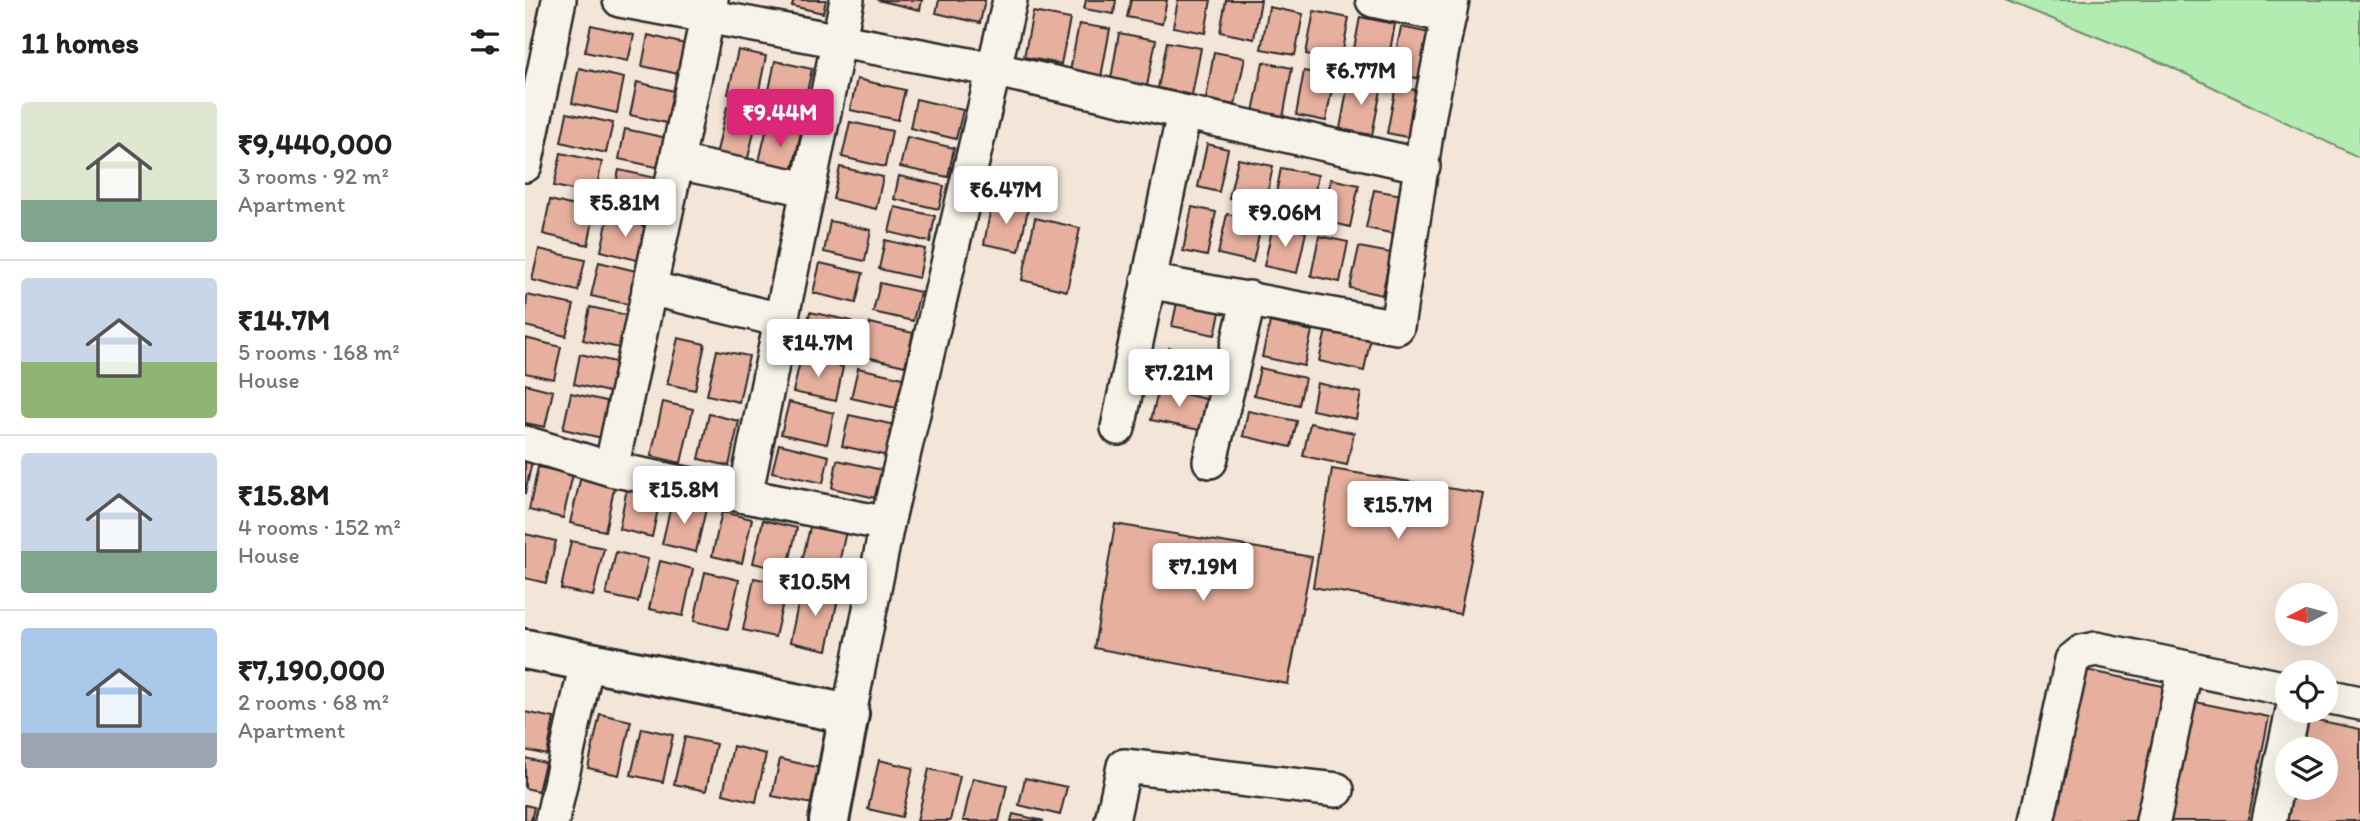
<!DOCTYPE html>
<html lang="en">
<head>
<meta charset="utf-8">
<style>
	:root { --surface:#fff; --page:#f2f2f2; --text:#202124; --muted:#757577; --line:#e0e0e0; --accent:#db2777 }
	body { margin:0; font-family:Itim,sans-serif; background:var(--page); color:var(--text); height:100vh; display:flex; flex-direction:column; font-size:26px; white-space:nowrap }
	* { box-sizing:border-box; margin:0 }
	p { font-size:23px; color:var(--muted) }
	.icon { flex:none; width:38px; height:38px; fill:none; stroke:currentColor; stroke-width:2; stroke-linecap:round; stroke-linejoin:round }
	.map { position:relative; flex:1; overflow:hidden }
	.drawer { display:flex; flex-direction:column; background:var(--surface); width:525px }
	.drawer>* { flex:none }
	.needle { width:46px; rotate:264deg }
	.buttons { position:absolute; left:1750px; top:583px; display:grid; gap:14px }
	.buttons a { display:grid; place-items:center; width:63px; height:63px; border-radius:50%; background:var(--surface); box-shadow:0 7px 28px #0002; font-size:35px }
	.price { position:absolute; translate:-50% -60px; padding:0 16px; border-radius:7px; background:#fff; color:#222; font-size:23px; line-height:46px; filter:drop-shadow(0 2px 4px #0008) }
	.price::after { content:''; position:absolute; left:50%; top:42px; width:21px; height:16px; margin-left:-10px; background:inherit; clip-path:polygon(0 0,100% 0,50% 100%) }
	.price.active { background:var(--accent); color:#fff }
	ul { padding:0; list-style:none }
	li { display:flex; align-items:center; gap:21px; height:175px; padding:0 21px }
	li+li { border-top:2px solid var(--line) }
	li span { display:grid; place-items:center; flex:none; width:196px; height:140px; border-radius:7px; color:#555 }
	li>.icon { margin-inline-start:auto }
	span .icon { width:84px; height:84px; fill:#fffc; stroke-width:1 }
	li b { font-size:30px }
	h2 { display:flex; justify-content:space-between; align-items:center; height:84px; padding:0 21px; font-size:30px }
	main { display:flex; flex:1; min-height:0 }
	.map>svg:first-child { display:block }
	.green { fill:#b3ecb0; stroke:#6f8c6e; stroke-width:2 }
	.building { fill:#e7af9d; stroke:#2b2b2b; stroke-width:2; fill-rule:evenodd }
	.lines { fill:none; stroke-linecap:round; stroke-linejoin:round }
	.minor-casing { stroke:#2b2b2b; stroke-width:38 }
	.tertiary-casing { stroke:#2b2b2b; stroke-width:44 }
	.minor { stroke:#f7f3e8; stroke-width:33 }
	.tertiary { stroke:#f7f3e8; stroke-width:38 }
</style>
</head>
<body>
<main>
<section class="drawer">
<h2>11 homes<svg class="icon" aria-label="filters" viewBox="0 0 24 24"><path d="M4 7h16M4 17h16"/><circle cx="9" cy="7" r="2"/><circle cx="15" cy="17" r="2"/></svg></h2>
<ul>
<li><span style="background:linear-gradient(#dfe7d0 70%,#7fa58c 0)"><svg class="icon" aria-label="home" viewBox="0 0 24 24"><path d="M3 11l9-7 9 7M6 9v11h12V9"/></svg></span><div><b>₹9,440,000</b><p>3 rooms · 92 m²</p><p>Apartment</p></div></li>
<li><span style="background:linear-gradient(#c9d6e8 60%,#8fb573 0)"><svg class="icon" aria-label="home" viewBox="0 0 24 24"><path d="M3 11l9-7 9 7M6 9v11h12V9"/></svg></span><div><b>₹14.7M</b><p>5 rooms · 168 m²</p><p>House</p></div></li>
<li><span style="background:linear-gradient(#c9d6e8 70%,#7fa58c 0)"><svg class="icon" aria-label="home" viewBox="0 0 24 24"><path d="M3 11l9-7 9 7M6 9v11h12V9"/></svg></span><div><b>₹15.8M</b><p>4 rooms · 152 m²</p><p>House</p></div></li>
<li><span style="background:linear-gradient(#a9c7e8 75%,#9aa5b1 0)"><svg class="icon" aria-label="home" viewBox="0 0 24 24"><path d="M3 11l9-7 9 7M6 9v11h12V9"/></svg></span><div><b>₹7,190,000</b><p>2 rooms · 68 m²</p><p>Apartment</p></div></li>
</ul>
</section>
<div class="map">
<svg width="1835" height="821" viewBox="0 0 1835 821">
	<rect width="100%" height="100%" fill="#f4e5d9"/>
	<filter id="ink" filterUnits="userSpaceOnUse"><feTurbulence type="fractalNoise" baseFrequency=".0143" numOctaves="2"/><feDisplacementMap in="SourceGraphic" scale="14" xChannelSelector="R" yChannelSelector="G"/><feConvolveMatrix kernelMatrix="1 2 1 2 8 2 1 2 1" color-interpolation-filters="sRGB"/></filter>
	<g filter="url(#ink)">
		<polygon class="green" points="1480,0 1835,0 1835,158 1642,65"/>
		<g class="building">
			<polygon points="269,0 301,0 298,13 267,6"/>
			<polygon points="352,0 397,0 395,10"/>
			<polygon points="414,0 460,0 455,23 411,13"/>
			<polygon points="561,0 591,0 589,14 559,9"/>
			<polygon points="606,0 642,0 637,24 602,17"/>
			<polygon points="653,0 686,0 680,33 648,27"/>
			<polygon points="701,0 736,0 729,39 695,32"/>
			<polygon points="744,7 778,14 770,55 736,49"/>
			<polygon points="789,11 824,18 816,61 781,54"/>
			<polygon points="508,12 545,19 536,64 499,57"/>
			<polygon points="835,17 870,24 861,72 826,65"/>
			<polygon points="554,24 585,29 576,77 545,71"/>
			<polygon points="66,25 109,35 103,61 60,52"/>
			<polygon points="876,27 910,34 901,80 867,73"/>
			<polygon points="594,33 631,40 622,86 586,79"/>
			<polygon points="123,35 164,45 158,75 117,66"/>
			<polygon points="642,42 676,48 667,95 633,88"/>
			<polygon points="213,50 241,56 232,100 203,94"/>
			<polygon points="689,52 720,58 710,105 681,99"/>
			<polygon points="250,61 287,69 277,114 241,105"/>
			<polygon points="738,62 767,68 758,118 728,112"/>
			<polygon points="54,68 99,78 92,113 47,103"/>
			<polygon points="779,71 809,77 801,121 771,115"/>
			<polygon points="332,79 380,90 373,120 325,110"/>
			<polygon points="824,79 857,85 847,135 815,129"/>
			<polygon points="112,82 153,92 146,124 105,115"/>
			<polygon points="871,86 895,91 886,138 862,133"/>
			<polygon points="391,99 438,110 431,139 385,128"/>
			<polygon points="202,107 233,114 221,167 190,160"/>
			<polygon points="42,113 88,123 81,153 36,142"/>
			<polygon points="244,119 277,127 266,178 232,170"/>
			<polygon points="325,122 367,131 360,167 317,157"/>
			<polygon points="100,129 142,138 136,168 94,159"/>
			<polygon points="382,137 429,148 423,177 375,167"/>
			<polygon points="682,144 703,149 694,192 673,187"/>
			<polygon points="36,153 77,162 70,195 29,186"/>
			<polygon points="713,159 748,166 740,205 704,198"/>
			<polygon points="315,167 358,177 351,209 308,199"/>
			<polygon points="756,168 793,175 785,217 748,209"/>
			<polygon points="94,170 135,179 127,214 86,205"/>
			<polygon points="374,176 419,186 414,209 369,199"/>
			<polygon points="806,179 834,185 825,227 797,220"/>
			<polygon points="849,190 877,195 870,234 841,228"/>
			<polygon points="25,200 70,211 63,245 18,234"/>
			<polygon points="467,202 503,209 494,251 459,244"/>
			<polygon points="370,207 410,216 405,242 364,232"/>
			<polygon points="667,207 691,212 682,256 658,251"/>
			<polygon points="702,214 737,221 728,262 693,254"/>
			<polygon points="83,218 123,227 116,261 76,251"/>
			<polygon points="510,218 555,228 542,291 497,280"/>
			<polygon points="305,221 346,230 340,261 299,252"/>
			<polygon points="748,225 781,232 772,273 739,266"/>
			<polygon points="794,236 823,242 815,282 786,276"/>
			<polygon points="360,240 400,249 394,278 354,269"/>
			<polygon points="834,247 866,253 857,295 825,288"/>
			<polygon points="14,249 60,260 53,291 7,280"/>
			<polygon points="74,262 115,272 107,305 66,296"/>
			<polygon points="295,263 338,273 331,303 288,293"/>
			<polygon points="355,283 395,292 388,321 348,312"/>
			<polygon points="2,295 49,305 41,336 0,326"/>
			<polygon points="653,298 696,308 690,335 647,326"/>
			<polygon points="65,307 106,316 99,349 58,340"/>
			<polygon points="285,312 327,321 320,352 278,343"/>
			<polygon points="745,322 787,331 779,366 737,357"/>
			<polygon points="345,323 388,333 380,366 337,356"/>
			<polygon points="802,326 846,336 839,371 794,361"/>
			<polygon points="0,338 36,347 29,379 0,373"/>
			<polygon points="153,338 180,344 170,390 142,384"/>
			<polygon points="644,348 686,357 681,383 639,374"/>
			<polygon points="192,350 224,356 214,402 182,395"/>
			<polygon points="55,354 95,363 88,393 49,384"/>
			<polygon points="276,357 318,367 311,401 268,392"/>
			<polygon points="333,368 378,378 371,408 326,398"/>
			<polygon points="735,368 780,378 774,405 729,395"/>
			<polygon points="792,383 836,393 831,419 787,410"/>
			<polygon points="0,384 28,391 20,427 0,423"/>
			<polygon points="634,388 681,399 675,430 626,420"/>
			<polygon points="46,393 85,402 77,438 38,429"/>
			<polygon points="138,402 168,409 156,463 126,456"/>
			<polygon points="264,402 309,413 302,444 256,434"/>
			<polygon points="723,411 772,421 766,447 718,436"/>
			<polygon points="184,414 214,421 204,466 174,459"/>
			<polygon points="324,415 370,425 363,456 317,446"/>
			<polygon points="785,423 829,433 822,465 778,456"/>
			<polygon points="254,444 304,456 298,483 247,472"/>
			<polygon points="0,455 8,457 0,494"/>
			<polygon points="312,460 362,471 355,499 307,488"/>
			<polygon points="13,467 48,474 38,518 4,510"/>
			<polygon points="807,469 959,494 935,614 788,587"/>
			<polygon points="56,476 90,484 80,531 45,523"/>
			<polygon points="102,488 136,495 127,537 94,529"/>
			<polygon points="147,501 181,509 171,552 137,544"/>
			<polygon points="197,512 227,519 217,563 187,556"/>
			<polygon points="238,520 272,528 262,571 228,563"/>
			<polygon points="286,523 321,531 310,582 274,574"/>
			<polygon points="590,524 787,557 763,684 569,648"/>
			<polygon points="0,534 31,541 21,583 0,578"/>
			<polygon points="46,541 79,548 68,596 36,589"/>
			<polygon points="91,552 123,559 113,602 81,595"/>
			<polygon points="135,561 168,569 158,616 124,609"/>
			<polygon points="180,572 214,580 203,629 169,621"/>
			<polygon points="229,578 262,585 250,637 218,630"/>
			<polygon points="277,586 314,594 302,650 265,642"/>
			<polygon points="1556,669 1643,687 1615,821 1524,821"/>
			<polygon points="1656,699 1744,717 1723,821 1633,821"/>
			<polygon points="0,712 29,718 22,755 0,750"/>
			<polygon points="75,714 106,721 94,775 63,768"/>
			<path d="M1768,715L1835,729V821H1746ZM1762,749H1801V788H1762Z"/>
			<polygon points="117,728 148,735 138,782 106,775"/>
			<polygon points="160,737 191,744 181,791 149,784"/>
			<polygon points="208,746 241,754 231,802 198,794"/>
			<polygon points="0,758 20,763 13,791 0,788"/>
			<polygon points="255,759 295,768 288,804 247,796"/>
			<polygon points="354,760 388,768 377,817 343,809"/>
			<polygon points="404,769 435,776 425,821 392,821"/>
			<polygon points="448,778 482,785 474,821 438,821"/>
			<polygon points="500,778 542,787 535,815 494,805"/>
			<polygon points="0,805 9,807 6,821 0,821"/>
			<polygon points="488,814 519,821 486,821"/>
		</g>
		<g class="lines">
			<defs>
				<g id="minor">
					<polyline points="95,0 471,70 898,166"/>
					<polyline points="848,0 924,16"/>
					<polyline points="152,162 283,189"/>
					<polyline points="0,165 34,0"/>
					<polyline points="623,281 872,327 904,114 927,0"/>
					<polyline points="124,288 256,320"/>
					<polyline points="593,428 659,113"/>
					<polyline points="0,443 86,469 362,524"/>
					<polyline points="685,461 724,298"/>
					<polyline points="86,469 186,0"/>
					<polyline points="220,496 322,0"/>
					<polyline points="1801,696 1835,703"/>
					<polyline points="324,714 362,524 485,0"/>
					<polyline points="27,821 62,662"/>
					<polyline points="587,821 599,766 812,790"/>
					<polyline points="1512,821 1547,660 1557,652 1571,649 1762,689"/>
					<polyline points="1628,821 1660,670"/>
					<polyline points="1744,821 1768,710"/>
				</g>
				<polyline id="tertiary" points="0,649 324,714 304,821"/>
			</defs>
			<use href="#minor" class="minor-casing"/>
			<use href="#tertiary" class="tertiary-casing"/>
			<use href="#minor" class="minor"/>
			<use href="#tertiary" class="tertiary"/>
		</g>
	</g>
</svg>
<div class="buttons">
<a><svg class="needle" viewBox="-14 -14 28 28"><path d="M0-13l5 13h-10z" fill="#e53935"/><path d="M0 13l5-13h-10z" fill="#757577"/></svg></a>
<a><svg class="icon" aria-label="locate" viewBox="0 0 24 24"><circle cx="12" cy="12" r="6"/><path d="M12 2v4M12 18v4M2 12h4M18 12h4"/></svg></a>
<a><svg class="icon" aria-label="layers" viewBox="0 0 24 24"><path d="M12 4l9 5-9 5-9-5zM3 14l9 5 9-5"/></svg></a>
</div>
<b class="price" style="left:836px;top:107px">₹6.77M</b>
<b class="price active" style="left:255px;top:149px">₹9.44M</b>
<b class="price" style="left:481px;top:226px">₹6.47M</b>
<b class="price" style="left:100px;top:239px">₹5.81M</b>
<b class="price" style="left:760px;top:249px">₹9.06M</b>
<b class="price" style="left:293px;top:379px">₹14.7M</b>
<b class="price" style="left:654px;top:409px">₹7.21M</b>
<b class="price" style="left:159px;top:526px">₹15.8M</b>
<b class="price" style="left:873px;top:541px">₹15.7M</b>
<b class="price" style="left:678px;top:603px">₹7.19M</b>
<b class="price" style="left:290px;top:618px">₹10.5M</b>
</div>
</main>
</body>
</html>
